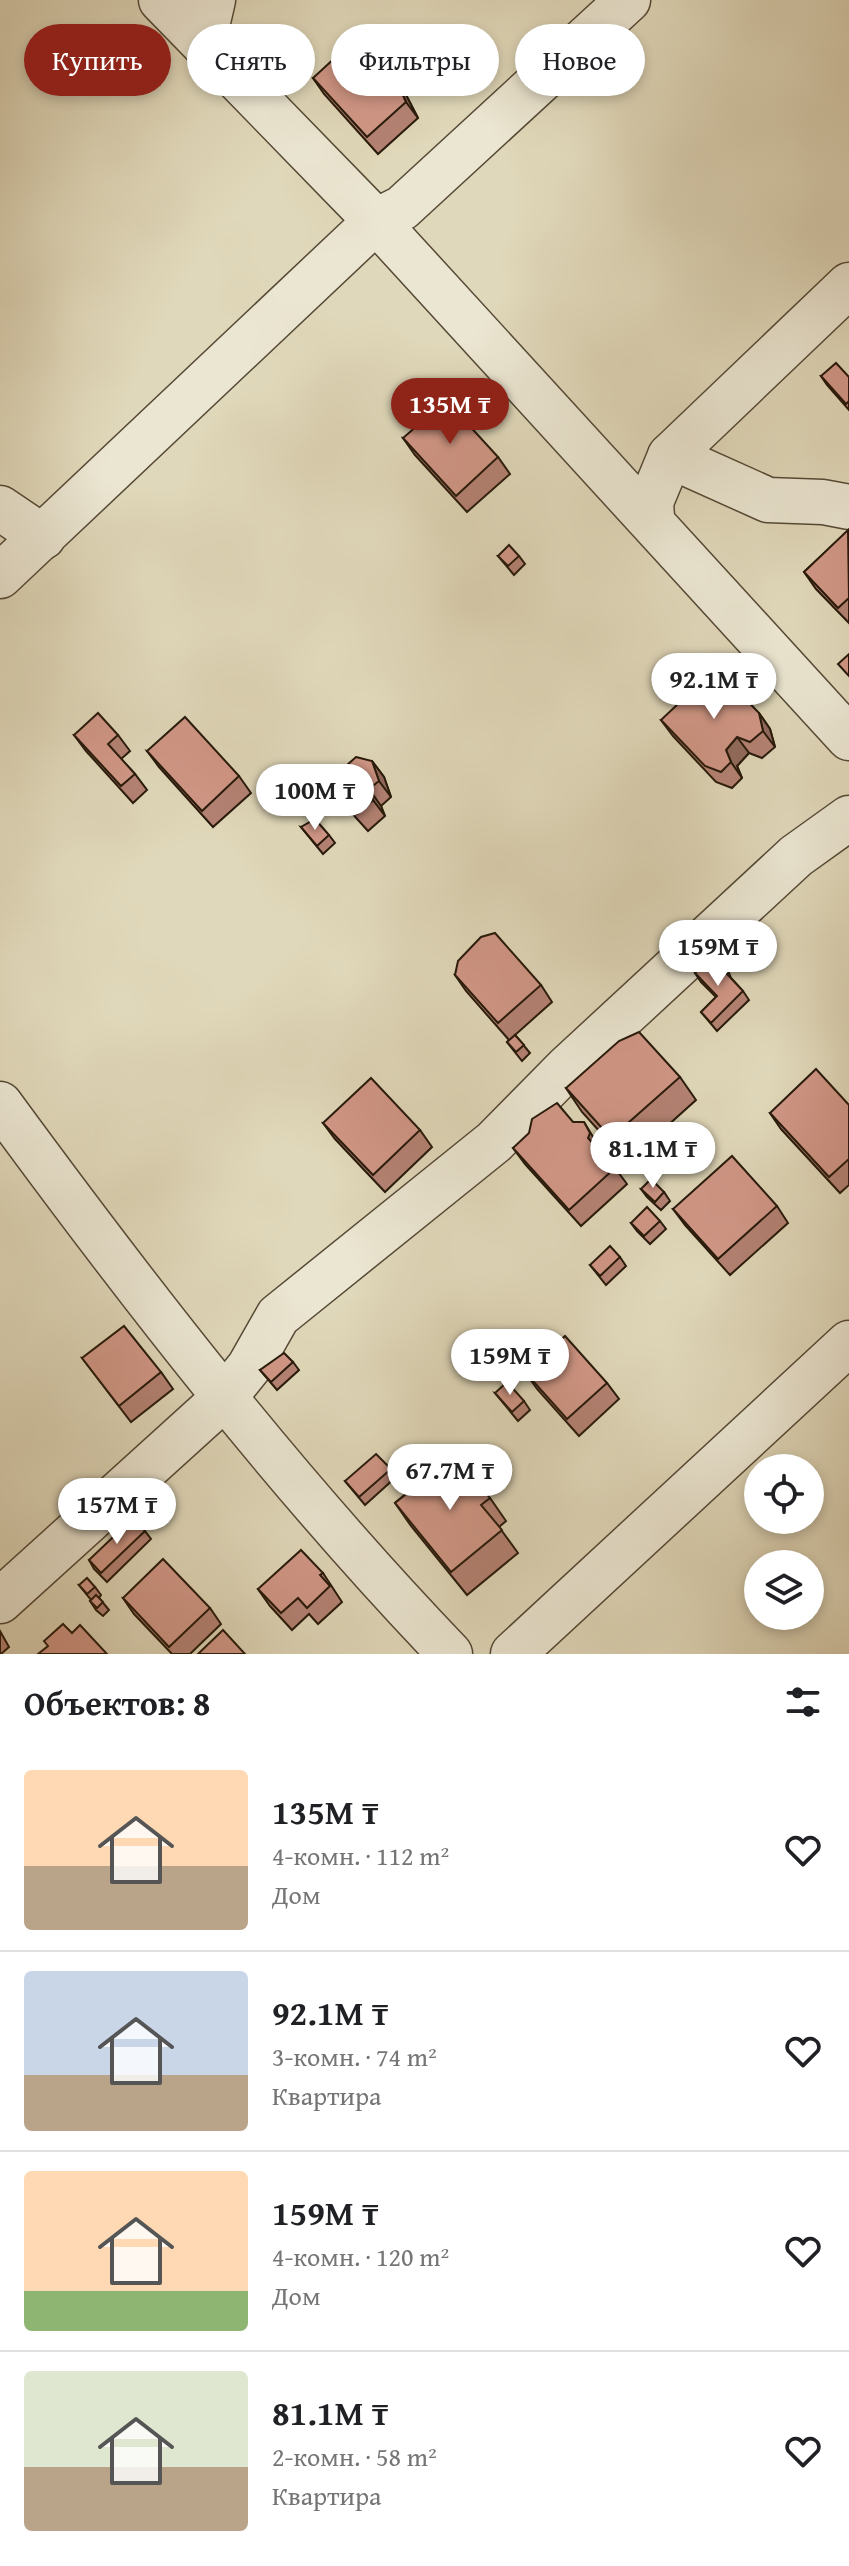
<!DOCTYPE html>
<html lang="ru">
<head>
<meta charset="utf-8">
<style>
	:root { --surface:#fff; --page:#f2f2f2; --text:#202124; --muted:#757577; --line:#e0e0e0; --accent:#8f2418 }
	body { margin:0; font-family:"Gentium Book Plus",serif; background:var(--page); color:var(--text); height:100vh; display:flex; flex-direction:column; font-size:30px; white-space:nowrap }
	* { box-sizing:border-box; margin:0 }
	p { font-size:26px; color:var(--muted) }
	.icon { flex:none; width:44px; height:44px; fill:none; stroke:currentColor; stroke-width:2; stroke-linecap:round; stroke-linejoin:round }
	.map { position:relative; height:1654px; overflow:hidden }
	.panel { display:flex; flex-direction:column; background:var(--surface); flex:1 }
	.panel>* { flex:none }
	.banner { position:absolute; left:24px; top:24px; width:802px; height:72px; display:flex; gap:16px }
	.fabs { position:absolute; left:744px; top:1454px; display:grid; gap:16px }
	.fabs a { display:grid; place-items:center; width:80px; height:80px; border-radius:50%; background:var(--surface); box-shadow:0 4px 12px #0003; font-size:40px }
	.price { position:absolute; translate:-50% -68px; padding:0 18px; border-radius:28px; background:#fff; color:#222; font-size:26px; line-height:52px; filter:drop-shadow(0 2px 4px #0008) }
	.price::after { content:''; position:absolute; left:50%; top:48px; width:24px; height:18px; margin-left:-12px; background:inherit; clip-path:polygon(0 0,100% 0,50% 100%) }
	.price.active { background:var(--accent); color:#fff }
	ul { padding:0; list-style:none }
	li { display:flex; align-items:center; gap:24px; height:200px; padding:0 24px }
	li+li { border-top:2px solid var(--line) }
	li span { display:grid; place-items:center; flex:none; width:224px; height:160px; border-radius:8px; color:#555 }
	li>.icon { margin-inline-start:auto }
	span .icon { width:96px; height:96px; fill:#fffc; stroke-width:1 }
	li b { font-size:34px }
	h2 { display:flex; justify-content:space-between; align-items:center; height:96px; padding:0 24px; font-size:34px }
	.chip { padding:0 28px; border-radius:36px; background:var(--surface); box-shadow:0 4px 12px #0003; font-size:28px; line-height:72px }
	.chip.active { background:var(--accent); color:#fff }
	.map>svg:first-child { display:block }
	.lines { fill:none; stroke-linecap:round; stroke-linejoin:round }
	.minor-casing { stroke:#554936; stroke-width:47 }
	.minor { stroke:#ebe6d2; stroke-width:44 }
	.wall { fill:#b48274; stroke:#27190a; stroke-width:2 }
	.shaded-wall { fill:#926a5e; stroke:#27190a; stroke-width:2 }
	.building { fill:#d19787; stroke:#27190a; stroke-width:2 }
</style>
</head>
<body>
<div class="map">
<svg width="849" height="1654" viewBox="0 0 849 1654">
	<rect width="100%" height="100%" fill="#e0d8ba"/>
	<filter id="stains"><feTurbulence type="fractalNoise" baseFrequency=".0025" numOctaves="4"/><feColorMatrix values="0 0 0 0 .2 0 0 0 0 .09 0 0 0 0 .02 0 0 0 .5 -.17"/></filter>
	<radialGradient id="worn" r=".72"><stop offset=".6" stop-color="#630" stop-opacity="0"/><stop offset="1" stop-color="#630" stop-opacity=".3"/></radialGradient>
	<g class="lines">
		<defs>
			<g id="minor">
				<polyline points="161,0 376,221 849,738"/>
				<polyline points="209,53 207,26 213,0"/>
				<polyline points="670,456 768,500 823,502 849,507"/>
				<polyline points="0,508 43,537"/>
				<polyline points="652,518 651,502 670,456 849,285"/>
				<polyline points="0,576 376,221 402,208 628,0"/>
				<path d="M0,1104C140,1295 286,1483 450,1654"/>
				<polyline points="0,1601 224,1398 249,1367 278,1316 494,1142 567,1068 796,856 849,818"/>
				<polyline points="513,1654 849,1343"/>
			</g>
		</defs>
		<use href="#minor" class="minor-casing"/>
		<use href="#minor" class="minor"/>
	</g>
	<g class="wall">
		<polygon points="368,64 393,74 404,91 418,118 378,154 324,94 313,78"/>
		<polygon points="821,376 849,377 849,410 827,385"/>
		<polygon points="403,438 498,457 510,474 467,512 415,455"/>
		<polygon points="849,530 849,623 816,589 804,572"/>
		<polygon points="498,556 519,556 525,564 514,575"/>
		<polygon points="759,713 770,729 775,747 762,758 749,753 737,766 742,778 732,788 716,782 673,736 661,720"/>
		<polygon points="74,735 118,735 130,751 121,759 135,774 147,790 133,803 86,751"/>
		<polygon points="147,751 239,776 251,793 213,827 159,767"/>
		<polygon points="372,761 384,777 391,797 381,806 385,816 368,831 339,799 328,782"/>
		<polygon points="301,827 329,835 335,843 323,854"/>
		<polygon points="723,964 729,973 731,978 743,991 749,1000 717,1031 701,1012 716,997 701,982 695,973"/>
		<polygon points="455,975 541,985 552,1002 515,1035 530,1053 522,1061 507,1042 509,1040 466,991"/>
		<polygon points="680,1077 696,1100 627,1162 582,1112 566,1088"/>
		<polygon points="849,1105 849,1185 840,1193 781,1129 770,1113"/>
		<polygon points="573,1122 595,1139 601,1150 601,1152 615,1168 627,1184 581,1226 525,1164 513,1148"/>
		<polygon points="323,1123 420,1130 432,1147 385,1192 335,1139"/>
		<polygon points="641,1189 664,1192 670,1201 661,1210 647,1197"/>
		<polygon points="777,1206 788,1223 730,1275 685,1225 673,1209"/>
		<polygon points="660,1221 666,1229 650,1244 637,1231 631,1223"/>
		<polygon points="620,1257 626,1266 606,1285 590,1265"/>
		<polygon points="82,1358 161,1372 173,1389 131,1422"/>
		<polygon points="293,1362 299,1370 277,1390 260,1370"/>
		<polygon points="525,1372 607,1383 619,1399 579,1436 537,1389"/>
		<polygon points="495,1393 524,1401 530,1410 518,1421"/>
		<polygon points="445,1461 490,1498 506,1521 499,1527 518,1553 467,1595 411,1526 395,1503"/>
		<polygon points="391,1469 396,1477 365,1505 345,1481"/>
		<polygon points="145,1531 151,1539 107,1582 94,1569 89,1560"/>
		<polygon points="323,1573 342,1602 318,1624 309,1614 292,1630 270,1606 258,1589"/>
		<polygon points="79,1585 95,1587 101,1595 99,1598 109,1610 103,1616 96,1610 90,1601 91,1600"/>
		<polygon points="123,1598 210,1608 221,1624 190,1654 172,1654 134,1614"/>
		<polygon points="0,1631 9,1647 1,1654 0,1654"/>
	</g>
	<g class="shaded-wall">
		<polygon points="393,74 404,91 418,118 406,102"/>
		<polygon points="759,713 770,729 775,747 763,731"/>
		<polygon points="737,737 749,753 737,766 742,778 731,762 726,750"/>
		<polygon points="372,761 384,777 391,797 379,781"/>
		<polygon points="369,789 381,806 385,816 373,800"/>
		<polygon points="584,1122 601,1150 599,1154 588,1138"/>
	</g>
	<g class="building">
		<polygon points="350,44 368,64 393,74 406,102 367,137 313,78"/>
		<polygon points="836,363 849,377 849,401 846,404 821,376"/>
		<polygon points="436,399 445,399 498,457 456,496 403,438 418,425 419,414"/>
		<polygon points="848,530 849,598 838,608 804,572"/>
		<polygon points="509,545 519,556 508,566 498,556"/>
		<polygon points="849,654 849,676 838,664"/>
		<polygon points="716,668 759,713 763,731 750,742 737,737 726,750 731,762 721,772 705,766 661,720"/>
		<polygon points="98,713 118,735 108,744 135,774 121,786 74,735"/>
		<polygon points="185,717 239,776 202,811 147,751"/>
		<polygon points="356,757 372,761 379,781 369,789 373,800 357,814 328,782"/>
		<polygon points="315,819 329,835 317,846 301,827"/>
		<polygon points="495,933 541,985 498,1023 455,975 458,961 481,937"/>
		<polygon points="710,958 723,964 726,973 743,991 711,1023 701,1012 717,996 695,973"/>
		<polygon points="639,1032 680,1077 611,1138 566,1088 619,1041"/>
		<polygon points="515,1035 524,1045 516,1052 507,1042"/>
		<polygon points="816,1069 849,1105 849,1159 829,1177 770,1113"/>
		<polygon points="371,1078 420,1130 373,1175 323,1123"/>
		<polygon points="557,1103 573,1122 584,1122 590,1133 588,1138 615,1168 569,1210 513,1148 529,1133 532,1119"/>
		<polygon points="732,1156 777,1206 718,1259 673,1209"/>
		<polygon points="651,1179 664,1192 655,1202 641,1189"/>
		<polygon points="647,1207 660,1221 644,1236 631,1223"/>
		<polygon points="610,1246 620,1257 600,1276 590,1265"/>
		<polygon points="124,1326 161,1372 119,1406 82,1358"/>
		<polygon points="565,1336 607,1383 567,1419 525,1372"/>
		<polygon points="284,1353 293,1362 271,1382 260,1370"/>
		<polygon points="507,1382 524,1401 512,1412 495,1393"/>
		<polygon points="376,1454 391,1469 359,1497 345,1481"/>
		<polygon points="454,1454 490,1498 481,1505 502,1530 451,1572 395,1503 432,1473 427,1466 440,1455 445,1461"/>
		<polygon points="133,1518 145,1531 101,1573 89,1560"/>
		<polygon points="301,1550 323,1573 320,1575 330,1586 307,1608 298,1598 281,1613 258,1589"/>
		<polygon points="163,1559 210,1608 169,1647 123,1598"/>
		<polygon points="87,1578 95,1587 87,1594 79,1585"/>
		<polygon points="96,1595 103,1602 97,1608 90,1601"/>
		<polygon points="63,1624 72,1633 80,1625 107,1654 38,1654 48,1646 44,1641"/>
		<polygon points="223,1630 245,1654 198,1654"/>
	</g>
	<rect width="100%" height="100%" filter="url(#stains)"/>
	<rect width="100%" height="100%" fill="url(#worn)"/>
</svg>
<div class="fabs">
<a><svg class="icon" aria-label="locate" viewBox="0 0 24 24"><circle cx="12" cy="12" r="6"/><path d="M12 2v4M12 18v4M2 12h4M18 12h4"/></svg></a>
<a><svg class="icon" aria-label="layers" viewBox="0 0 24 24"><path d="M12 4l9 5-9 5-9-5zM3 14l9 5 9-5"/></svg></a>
</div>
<b class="price active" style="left:450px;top:446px">135M ₸</b>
<b class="price" style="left:714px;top:721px">92.1M ₸</b>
<b class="price" style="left:315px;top:832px">100M ₸</b>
<b class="price" style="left:718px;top:988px">159M ₸</b>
<b class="price" style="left:653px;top:1190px">81.1M ₸</b>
<b class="price" style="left:510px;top:1397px">159M ₸</b>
<b class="price" style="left:450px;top:1512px">67.7M ₸</b>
<b class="price" style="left:117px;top:1546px">157M ₸</b>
<div class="banner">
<a class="chip active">Купить</a>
<a class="chip">Снять</a>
<a class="chip">Фильтры</a>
<a class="chip">Новое</a>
</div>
</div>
<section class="panel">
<h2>Объектов: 8<svg class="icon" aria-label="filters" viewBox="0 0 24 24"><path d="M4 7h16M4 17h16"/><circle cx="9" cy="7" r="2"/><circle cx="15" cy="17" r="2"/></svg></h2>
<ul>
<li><span style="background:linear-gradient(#ffd9b3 60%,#b9a48a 0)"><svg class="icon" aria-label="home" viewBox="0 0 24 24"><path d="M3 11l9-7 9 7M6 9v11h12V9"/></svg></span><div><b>135M ₸</b><p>4-комн. · 112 m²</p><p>Дом</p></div><svg class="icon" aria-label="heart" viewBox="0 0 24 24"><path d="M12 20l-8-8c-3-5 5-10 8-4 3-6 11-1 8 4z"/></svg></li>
<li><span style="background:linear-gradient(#c9d6e8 65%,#b9a48a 0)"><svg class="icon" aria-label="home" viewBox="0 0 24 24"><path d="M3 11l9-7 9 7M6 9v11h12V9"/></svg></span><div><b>92.1M ₸</b><p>3-комн. · 74 m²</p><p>Квартира</p></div><svg class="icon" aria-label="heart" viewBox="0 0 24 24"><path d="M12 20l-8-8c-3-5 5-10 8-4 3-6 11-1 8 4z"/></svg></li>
<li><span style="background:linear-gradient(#ffd9b3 75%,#8fb573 0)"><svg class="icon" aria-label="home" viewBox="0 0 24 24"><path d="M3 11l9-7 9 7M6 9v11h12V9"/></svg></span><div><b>159M ₸</b><p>4-комн. · 120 m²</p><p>Дом</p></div><svg class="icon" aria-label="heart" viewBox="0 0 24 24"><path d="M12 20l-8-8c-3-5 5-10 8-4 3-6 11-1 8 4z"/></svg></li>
<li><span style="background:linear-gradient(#dfe7d0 60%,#b9a48a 0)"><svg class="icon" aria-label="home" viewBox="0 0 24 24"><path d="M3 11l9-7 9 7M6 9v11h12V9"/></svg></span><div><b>81.1M ₸</b><p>2-комн. · 58 m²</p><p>Квартира</p></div><svg class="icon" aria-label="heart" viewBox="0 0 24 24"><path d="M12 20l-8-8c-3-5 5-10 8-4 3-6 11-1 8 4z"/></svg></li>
</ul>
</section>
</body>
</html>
